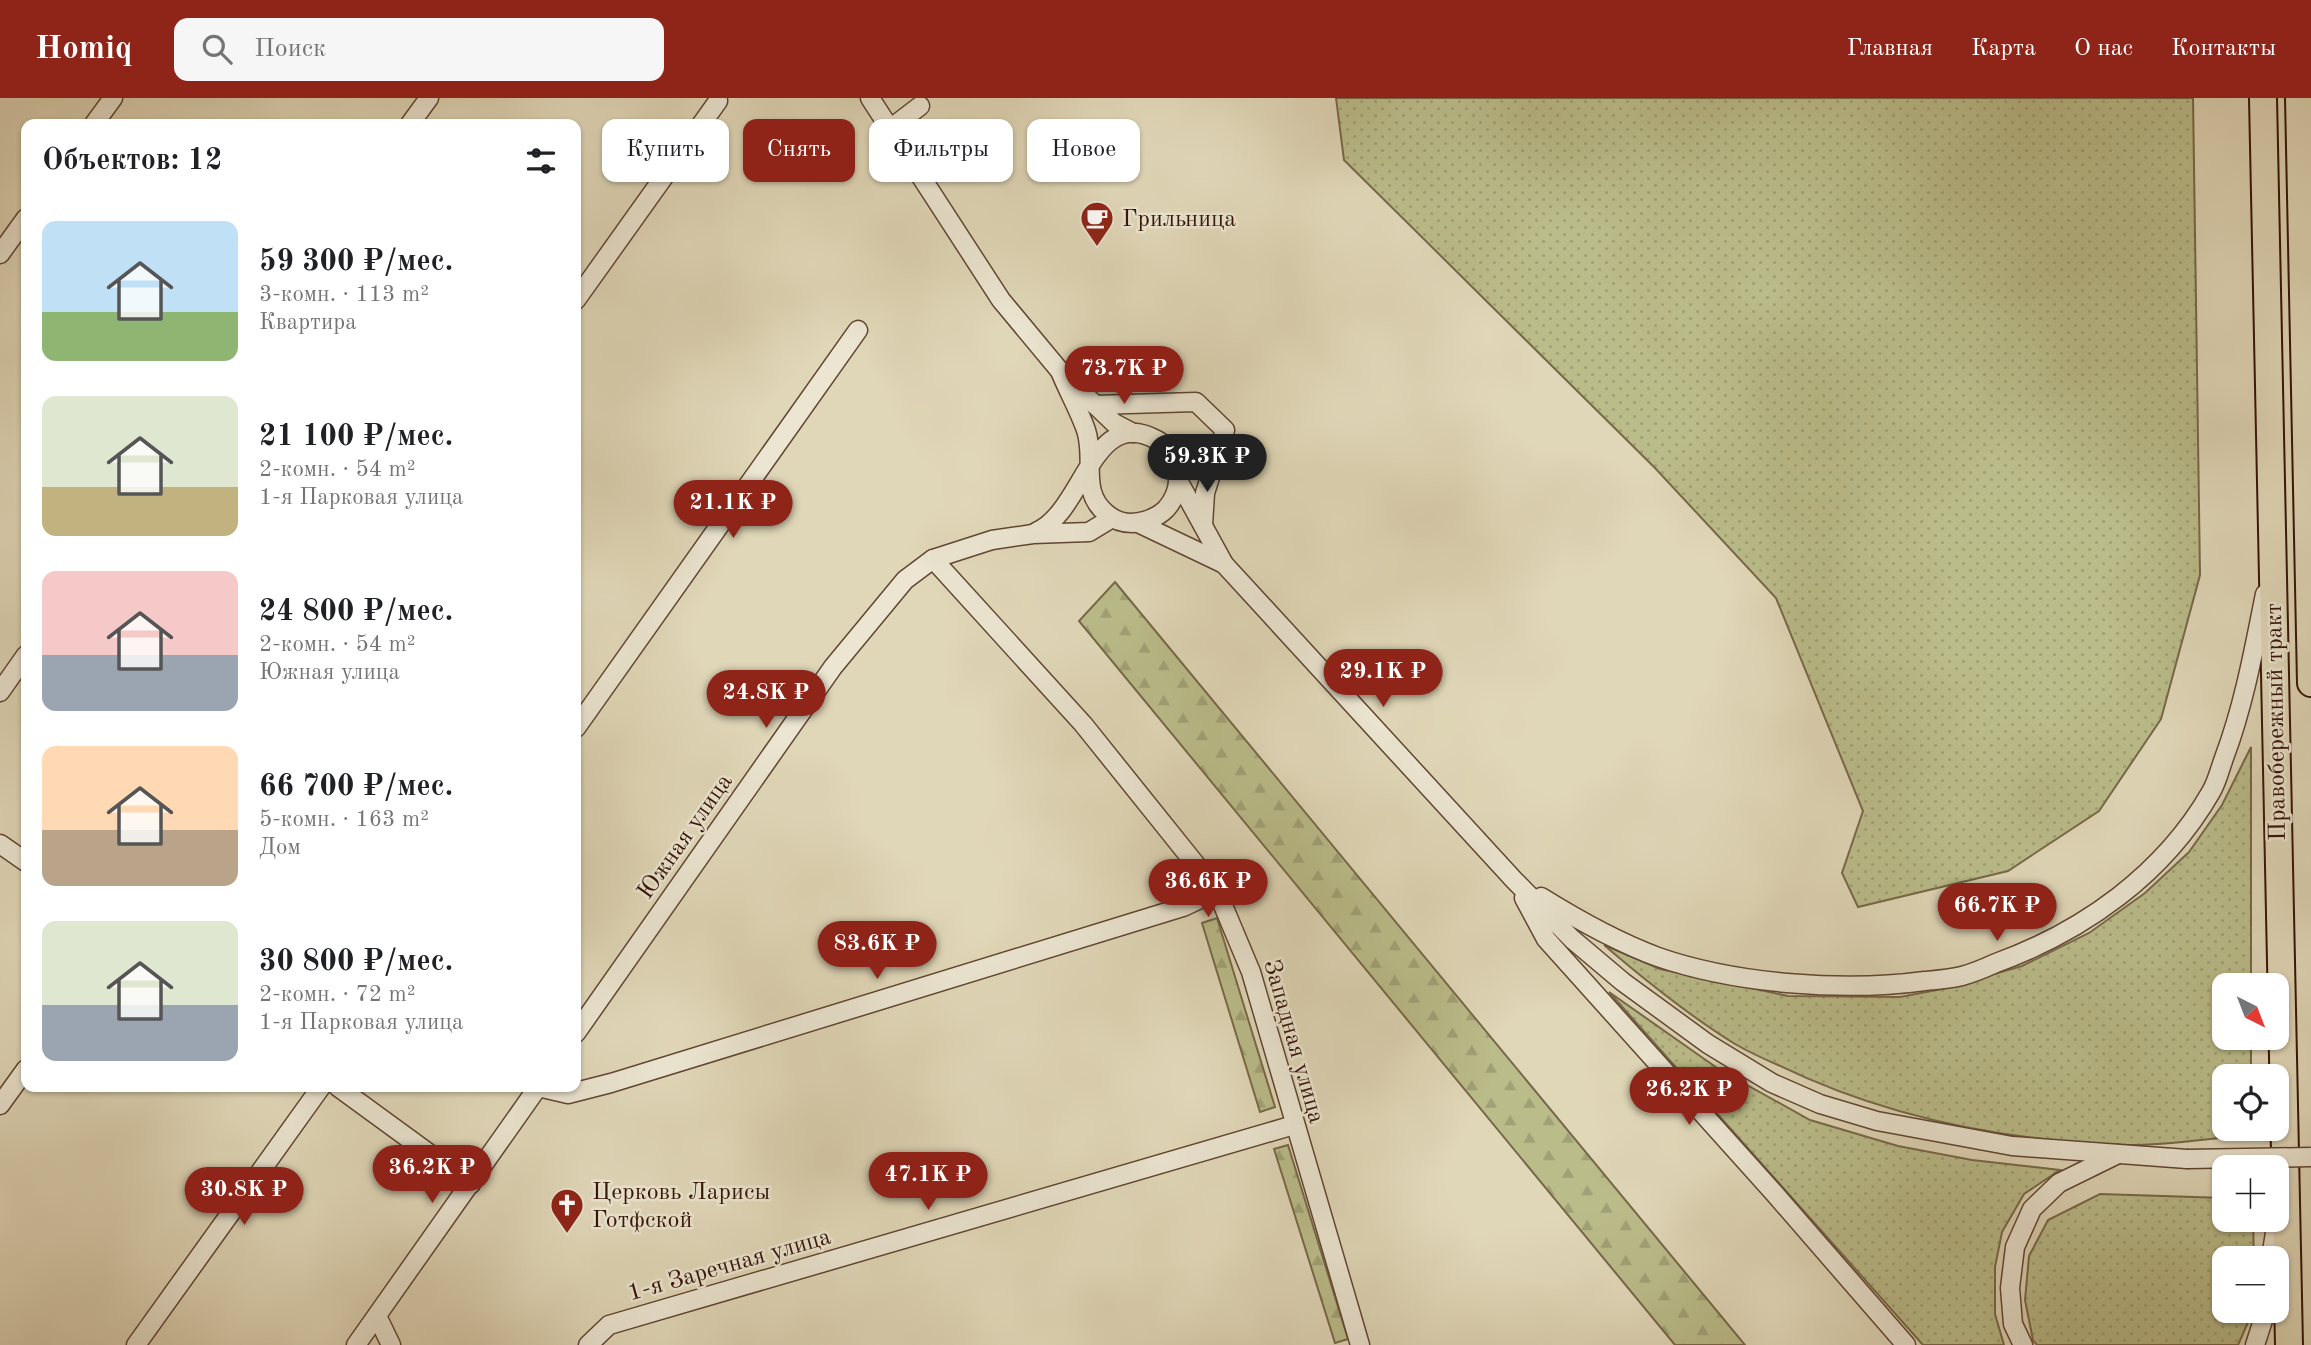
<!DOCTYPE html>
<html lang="ru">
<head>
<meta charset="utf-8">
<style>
	:root { --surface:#fff; --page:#f6f6f6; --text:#202124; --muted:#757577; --accent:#8f2418 }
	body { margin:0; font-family:"Old Standard TT",serif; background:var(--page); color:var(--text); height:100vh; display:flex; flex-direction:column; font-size:26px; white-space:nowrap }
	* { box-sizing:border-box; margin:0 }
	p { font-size:23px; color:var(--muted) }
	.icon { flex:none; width:38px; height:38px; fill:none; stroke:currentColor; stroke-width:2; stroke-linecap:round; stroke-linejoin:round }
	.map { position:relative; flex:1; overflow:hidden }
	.panel { position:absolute; left:21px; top:21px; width:560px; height:973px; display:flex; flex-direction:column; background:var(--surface); border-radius:14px; box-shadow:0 2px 5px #0004 }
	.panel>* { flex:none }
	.guide { position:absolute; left:602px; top:21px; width:665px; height:63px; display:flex; gap:14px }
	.needle { width:46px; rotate:138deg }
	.tools { position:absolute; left:2212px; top:875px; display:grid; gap:14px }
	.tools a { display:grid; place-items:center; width:77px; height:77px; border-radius:14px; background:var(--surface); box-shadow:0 2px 5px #0004; font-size:35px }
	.price { position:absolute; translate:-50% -60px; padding:0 16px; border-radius:24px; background:var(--accent); color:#fff; font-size:23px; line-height:46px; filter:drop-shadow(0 2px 4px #0008) }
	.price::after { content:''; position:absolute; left:50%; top:42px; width:21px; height:16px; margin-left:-10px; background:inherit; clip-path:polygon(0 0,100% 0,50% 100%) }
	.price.active { background:#222; color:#fff }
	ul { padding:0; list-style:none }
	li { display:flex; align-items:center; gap:21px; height:175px; padding:0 21px }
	li span { display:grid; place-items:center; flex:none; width:196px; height:140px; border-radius:14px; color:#555 }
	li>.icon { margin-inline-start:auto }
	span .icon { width:84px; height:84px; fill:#fffc; stroke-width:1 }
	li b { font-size:30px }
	h2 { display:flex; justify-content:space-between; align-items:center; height:84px; padding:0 21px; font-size:30px }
	.chip { padding:0 24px; border-radius:14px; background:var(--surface); box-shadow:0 2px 5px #0004; font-size:24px; line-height:63px }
	.chip.active { background:var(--accent); color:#fff }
	header { display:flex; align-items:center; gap:42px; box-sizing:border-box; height:98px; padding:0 35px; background:var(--accent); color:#fff }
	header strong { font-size:33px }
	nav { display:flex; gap:38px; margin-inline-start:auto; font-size:24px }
	.search { width:490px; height:63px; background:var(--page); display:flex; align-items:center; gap:18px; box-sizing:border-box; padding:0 24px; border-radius:14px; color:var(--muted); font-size:26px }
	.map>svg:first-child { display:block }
	.grass { fill:url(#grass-dots); stroke:#786848; stroke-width:2 }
	.forest { fill:url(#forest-firs); stroke:#786848; stroke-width:2 }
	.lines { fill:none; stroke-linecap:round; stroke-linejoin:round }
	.minor-casing { stroke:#604532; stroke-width:21 }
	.highway-casing { stroke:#351406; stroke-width:30 }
	.minor { stroke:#ebe5d1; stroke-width:18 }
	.highway { stroke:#e0d7b8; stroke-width:26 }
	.minor-bridge-casing { stroke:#604532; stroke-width:21; stroke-linecap:butt }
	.minor-bridge { stroke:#ebe5d1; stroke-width:18 }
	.labels { text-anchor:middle; stroke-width:5; stroke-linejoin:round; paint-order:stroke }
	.poi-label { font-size:24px; fill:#351406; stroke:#ebe5d1; text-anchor:start }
	.street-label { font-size:24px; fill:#351406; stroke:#ebe5d1 }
</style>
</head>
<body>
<header>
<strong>Homiq</strong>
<div class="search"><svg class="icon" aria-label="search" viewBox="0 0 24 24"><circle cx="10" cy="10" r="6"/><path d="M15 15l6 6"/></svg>Поиск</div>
<nav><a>Главная</a><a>Карта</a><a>О нас</a><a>Контакты</a></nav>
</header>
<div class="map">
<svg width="2311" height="1247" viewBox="0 0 2311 1247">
	<defs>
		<pattern id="grass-dots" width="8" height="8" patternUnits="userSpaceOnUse" patternTransform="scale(1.75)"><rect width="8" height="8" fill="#babc8a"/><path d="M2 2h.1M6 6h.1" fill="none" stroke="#a0a176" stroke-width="1.8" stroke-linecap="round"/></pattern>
		<pattern id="forest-firs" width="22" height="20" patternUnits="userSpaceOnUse" patternTransform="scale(1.75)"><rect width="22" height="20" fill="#babc8a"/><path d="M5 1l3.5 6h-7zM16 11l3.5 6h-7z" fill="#a0a176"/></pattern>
	</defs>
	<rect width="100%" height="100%" fill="#e0d7b8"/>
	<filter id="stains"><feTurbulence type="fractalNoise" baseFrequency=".00286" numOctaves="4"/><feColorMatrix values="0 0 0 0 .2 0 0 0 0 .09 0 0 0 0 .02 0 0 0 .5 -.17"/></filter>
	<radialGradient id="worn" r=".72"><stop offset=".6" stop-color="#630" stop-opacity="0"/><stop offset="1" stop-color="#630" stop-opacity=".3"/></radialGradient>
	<g class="grass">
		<polygon points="1336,0 2193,0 2200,477 2161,621 2099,713 2008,773 1858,809 1842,775 1863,713 1776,500 1655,370 1344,62"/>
		<path d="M2251,649V887H2224V940H2251V978H2224V1031H2251V1037C2209,1040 2165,1048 2124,1047C2005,1043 1885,1019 1778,967C1764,961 1749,954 1735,946C1688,917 1646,883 1604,847L1660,871L1788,898L1900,899L1942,891L2022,868L2089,835L2145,795L2189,754L2222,707Z"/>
		<polygon points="1609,894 1720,972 1810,1022 1898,1048 1972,1062 2060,1072 2024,1096 2002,1134 1995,1169 1995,1216 2004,1247 1923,1247"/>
		<polygon points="2100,1096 2224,1100 2224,1122 2253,1122 2254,1160 2224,1160 2224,1213 2250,1213 2249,1222 2238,1247 2037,1247 2033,1242 2025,1202 2029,1158 2048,1122"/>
	</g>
	<g class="forest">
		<polygon points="1115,484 1745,1247 1675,1247 1079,523"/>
		<polygon points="1217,820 1275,1009 1260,1014 1202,825"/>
		<polygon points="1288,1047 1348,1241 1335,1245 1274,1051"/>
	</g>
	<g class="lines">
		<defs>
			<g id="minor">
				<polyline points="870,0 1001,202 1060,273 1114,325 1133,335"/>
				<polyline points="94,26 113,0"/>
				<polyline points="410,26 429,0"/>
				<polyline points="890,31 920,8"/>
				<polyline points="0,156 26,120"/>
				<polyline points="576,202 718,3"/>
				<polyline points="1095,307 1196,304 1225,332 1205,395 1203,427"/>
				<polyline points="1179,384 1224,466 1514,782 1572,841 1623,884 1708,946 1772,985 1820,1006 1877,1023 2012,1048 2187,1061"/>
				<polyline points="1138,425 1224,466"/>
				<path d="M1036,434C1084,414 1092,306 1157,342C1170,349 1177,363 1178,377C1179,390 1174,402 1166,411C1157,420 1144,424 1132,425C1123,425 1114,422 1107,416C1079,394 1096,362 1086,332C1079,312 1068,293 1060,273"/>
				<polyline points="933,461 1083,626 1217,793 1251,874 1360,1247"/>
				<polyline points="0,594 26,557"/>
				<polyline points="576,630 858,232"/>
				<polyline points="0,746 26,764"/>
				<path d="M1541,799C1578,822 1617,844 1658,859C1736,886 1844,894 1925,883C1937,882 1950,881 1962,878C1973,875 1985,870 1996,865C2084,833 2164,776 2211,694C2217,684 2220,671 2224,660C2244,607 2254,551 2265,496"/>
				<polyline points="1524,800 1546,841 1774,1095 1906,1247"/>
				<polyline points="576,935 833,569 905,482 933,461 992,442 1033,436 1089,434 1112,420"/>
				<polyline points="338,989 471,1086"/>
				<polyline points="538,989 568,996 611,985 1183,809 1217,793"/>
				<polyline points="0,1007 26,971"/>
				<polyline points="2271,1160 2277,1122"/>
				<polyline points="377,1218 391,1247"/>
				<polyline points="136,1247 321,989"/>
				<polyline points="356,1247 538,989"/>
				<polyline points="588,1247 609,1227 1294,1027"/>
				<polyline points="2023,1247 2013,1226 2010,1190 2015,1149 2032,1111 2059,1085 2118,1056"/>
				<polyline points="2255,1247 2266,1213"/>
			</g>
			<g id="highway">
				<polyline points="2263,0 2289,1247"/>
				<polyline points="2299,0 2311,585"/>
			</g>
		</defs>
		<use href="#minor" class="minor-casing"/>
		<use href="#highway" class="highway-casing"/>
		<use href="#minor" class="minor"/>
		<use href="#highway" class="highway"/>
		<defs>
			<polyline id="minor-bridge" points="2187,1061 2311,1059"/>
		</defs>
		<use href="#minor-bridge" class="minor-bridge-casing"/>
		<use href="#minor-bridge" class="minor-bridge"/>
	</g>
	<defs>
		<symbol id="cafe-pin" viewBox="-11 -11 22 30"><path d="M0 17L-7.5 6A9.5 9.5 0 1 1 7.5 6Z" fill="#8f2418" stroke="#ebe5d1"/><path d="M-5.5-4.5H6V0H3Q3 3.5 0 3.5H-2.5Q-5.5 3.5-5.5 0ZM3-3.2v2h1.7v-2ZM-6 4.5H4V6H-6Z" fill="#fff"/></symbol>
		<symbol id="church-pin" viewBox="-11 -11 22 30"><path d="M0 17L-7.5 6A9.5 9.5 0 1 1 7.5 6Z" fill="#8f2418" stroke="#ebe5d1"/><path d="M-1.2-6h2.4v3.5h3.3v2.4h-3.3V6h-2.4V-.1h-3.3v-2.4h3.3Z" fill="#fff"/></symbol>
	</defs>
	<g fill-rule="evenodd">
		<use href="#cafe-pin" x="1078" y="101" width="38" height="52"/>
		<use href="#church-pin" x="548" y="1088" width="38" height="52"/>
	</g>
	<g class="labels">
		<g class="poi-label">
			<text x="1122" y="128">Грильница</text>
			<text x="592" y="1101">Церковь Ларисы<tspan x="592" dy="28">Готфской</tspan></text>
		</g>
		<g class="street-label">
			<text transform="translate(2275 624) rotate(-91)" y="8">Правобережный тракт</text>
			<text transform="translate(684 738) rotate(-55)" y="8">Южная улица</text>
			<text transform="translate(1295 943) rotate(74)" y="8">Западная улица</text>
			<text transform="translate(729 1166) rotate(-16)" y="8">1-я Заречная улица</text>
		</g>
	</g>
	<rect width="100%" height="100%" filter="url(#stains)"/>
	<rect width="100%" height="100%" fill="url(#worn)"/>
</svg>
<div class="tools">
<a><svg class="needle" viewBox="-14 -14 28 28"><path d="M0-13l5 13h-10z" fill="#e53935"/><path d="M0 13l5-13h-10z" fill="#757577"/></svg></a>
<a><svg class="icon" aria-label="locate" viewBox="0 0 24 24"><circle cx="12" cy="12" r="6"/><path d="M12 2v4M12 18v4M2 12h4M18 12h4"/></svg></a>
<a>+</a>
<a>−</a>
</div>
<b class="price" style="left:1124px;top:308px">73.7K ₽</b>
<b class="price active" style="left:1207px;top:396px">59.3K ₽</b>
<b class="price" style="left:733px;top:442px">21.1K ₽</b>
<b class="price" style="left:1383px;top:611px">29.1K ₽</b>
<b class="price" style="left:766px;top:632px">24.8K ₽</b>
<b class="price" style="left:1208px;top:821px">36.6K ₽</b>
<b class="price" style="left:1997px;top:845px">66.7K ₽</b>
<b class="price" style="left:877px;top:883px">83.6K ₽</b>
<b class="price" style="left:1689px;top:1029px">26.2K ₽</b>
<b class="price" style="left:432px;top:1107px">36.2K ₽</b>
<b class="price" style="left:928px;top:1114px">47.1K ₽</b>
<b class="price" style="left:244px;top:1129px">30.8K ₽</b>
<div class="guide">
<a class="chip">Купить</a>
<a class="chip active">Снять</a>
<a class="chip">Фильтры</a>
<a class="chip">Новое</a>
</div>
<section class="panel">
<h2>Объектов: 12<svg class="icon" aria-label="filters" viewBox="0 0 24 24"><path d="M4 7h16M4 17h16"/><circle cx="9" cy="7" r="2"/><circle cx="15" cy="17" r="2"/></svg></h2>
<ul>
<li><span style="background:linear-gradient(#bfe0f5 65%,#8fb573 0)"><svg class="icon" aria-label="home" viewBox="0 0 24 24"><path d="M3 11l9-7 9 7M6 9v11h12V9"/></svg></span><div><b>59 300 ₽/мес.</b><p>3-комн. · 113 m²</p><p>Квартира</p></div></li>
<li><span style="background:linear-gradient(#dfe7d0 65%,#c2b280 0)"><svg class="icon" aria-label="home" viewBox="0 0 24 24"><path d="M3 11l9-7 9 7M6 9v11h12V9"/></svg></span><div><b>21 100 ₽/мес.</b><p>2-комн. · 54 m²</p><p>1-я Парковая улица</p></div></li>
<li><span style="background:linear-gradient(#f6c9c9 60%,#9aa5b1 0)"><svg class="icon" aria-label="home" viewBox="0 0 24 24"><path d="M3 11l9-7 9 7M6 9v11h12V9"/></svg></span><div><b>24 800 ₽/мес.</b><p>2-комн. · 54 m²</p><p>Южная улица</p></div></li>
<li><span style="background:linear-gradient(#ffd9b3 60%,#b9a48a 0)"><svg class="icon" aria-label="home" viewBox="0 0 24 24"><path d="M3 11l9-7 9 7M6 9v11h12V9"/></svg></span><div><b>66 700 ₽/мес.</b><p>5-комн. · 163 m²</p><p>Дом</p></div></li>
<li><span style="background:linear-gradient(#dfe7d0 60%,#9aa5b1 0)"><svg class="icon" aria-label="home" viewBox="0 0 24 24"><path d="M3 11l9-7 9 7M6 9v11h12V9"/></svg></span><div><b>30 800 ₽/мес.</b><p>2-комн. · 72 m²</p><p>1-я Парковая улица</p></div></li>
</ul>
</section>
</div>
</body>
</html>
